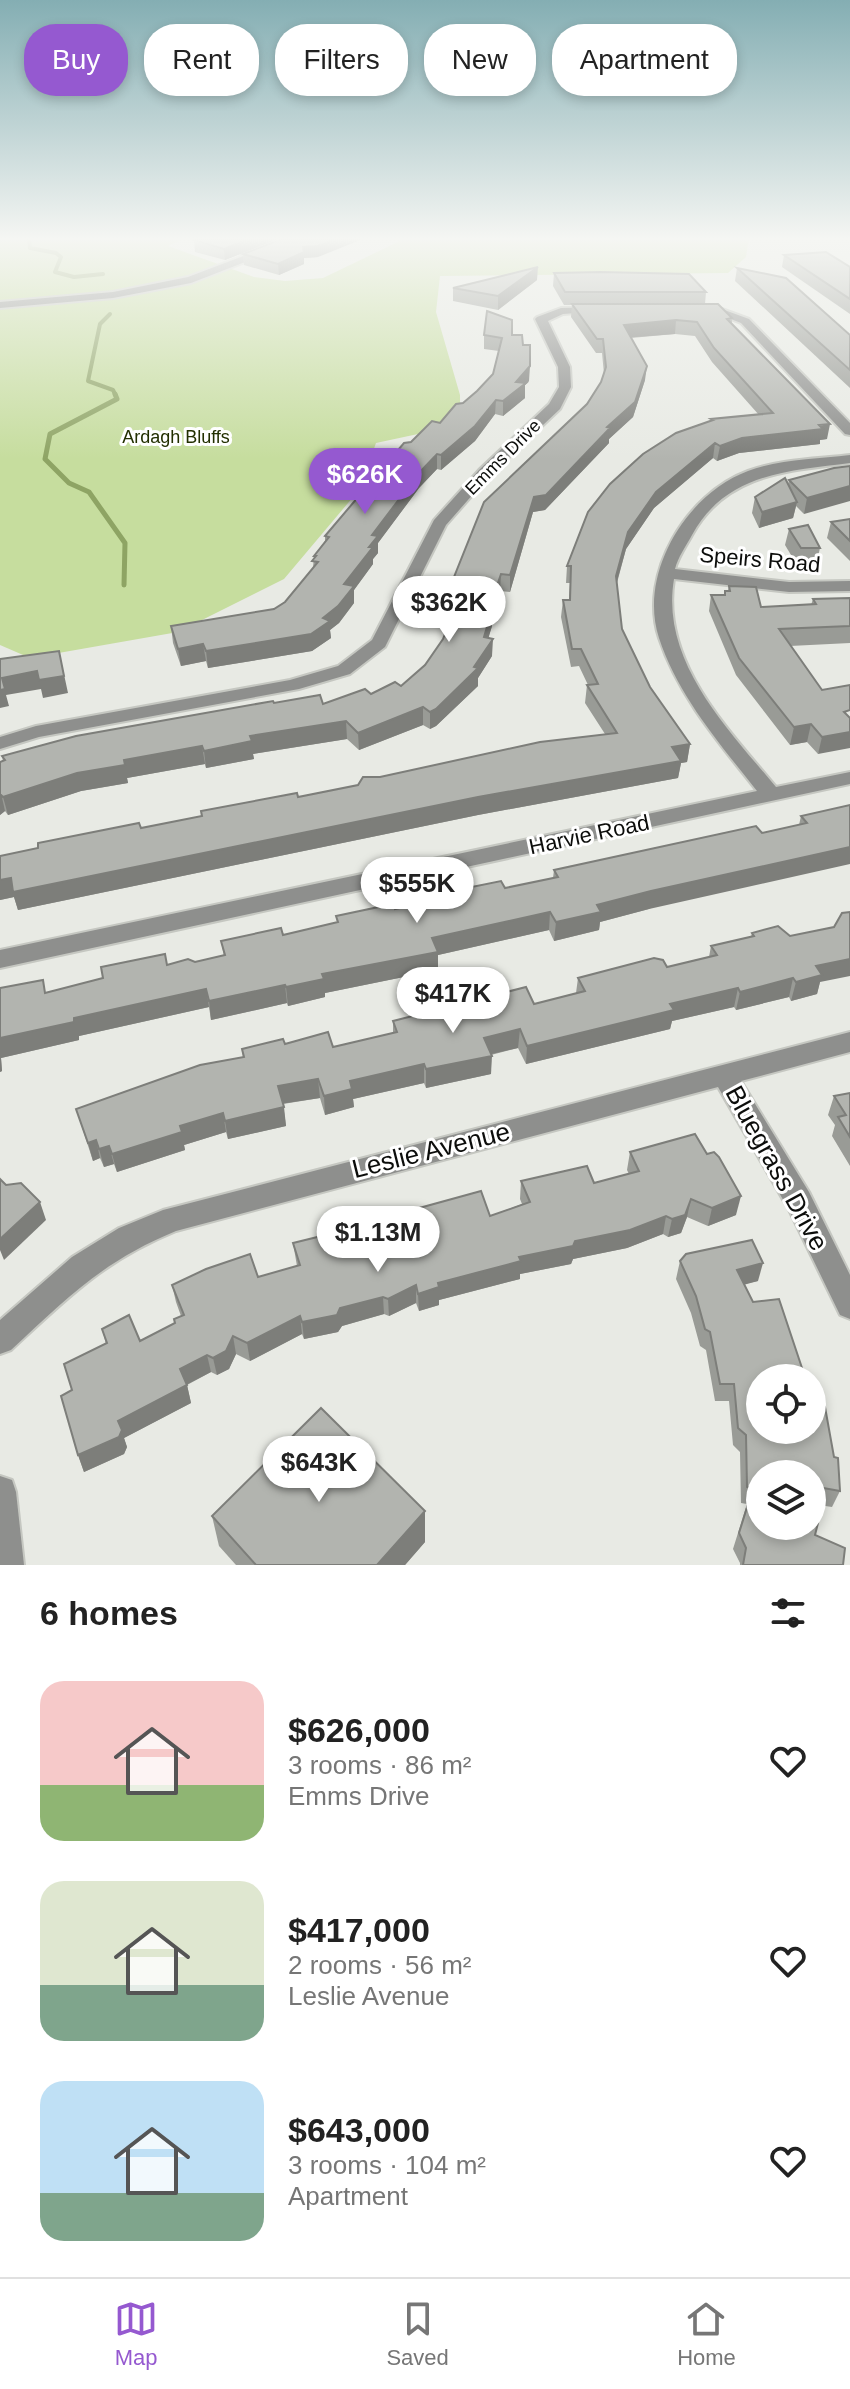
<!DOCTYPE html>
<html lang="en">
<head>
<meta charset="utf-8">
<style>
	:root { --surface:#fff; --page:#f2f2f2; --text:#222; --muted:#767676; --line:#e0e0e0; --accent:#9559d0 }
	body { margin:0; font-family:Helvetica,sans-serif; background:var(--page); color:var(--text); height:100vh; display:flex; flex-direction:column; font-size:30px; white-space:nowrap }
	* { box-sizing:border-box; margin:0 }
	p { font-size:26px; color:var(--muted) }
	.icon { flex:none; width:44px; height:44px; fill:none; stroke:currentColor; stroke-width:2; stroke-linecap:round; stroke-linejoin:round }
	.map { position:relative; height:1565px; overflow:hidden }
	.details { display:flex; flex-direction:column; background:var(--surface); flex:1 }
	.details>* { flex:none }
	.guide { position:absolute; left:24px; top:24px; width:802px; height:72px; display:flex; gap:16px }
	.tools { position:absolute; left:746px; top:1364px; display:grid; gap:16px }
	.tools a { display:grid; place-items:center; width:80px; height:80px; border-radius:50%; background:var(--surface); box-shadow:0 4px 12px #0003; font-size:40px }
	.price { position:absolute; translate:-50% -68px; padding:0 18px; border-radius:28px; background:#fff; color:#222; font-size:26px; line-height:52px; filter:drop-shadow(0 2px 4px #0008) }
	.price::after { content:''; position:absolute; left:50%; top:48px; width:24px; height:18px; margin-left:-12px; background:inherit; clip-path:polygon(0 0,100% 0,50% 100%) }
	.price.on { background:var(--accent); color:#fff }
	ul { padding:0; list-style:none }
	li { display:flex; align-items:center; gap:24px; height:200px; padding:0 40px }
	li span { display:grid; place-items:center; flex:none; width:224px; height:160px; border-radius:24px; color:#555 }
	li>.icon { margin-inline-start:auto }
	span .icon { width:96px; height:96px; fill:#fffc; stroke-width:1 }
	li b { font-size:34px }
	h2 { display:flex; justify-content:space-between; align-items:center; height:96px; padding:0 40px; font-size:34px }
	.chip { padding:0 28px; border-radius:32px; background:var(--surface); box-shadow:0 4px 12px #0003; font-size:28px; line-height:72px }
	.chip.on { background:var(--accent); color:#fff }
	.tab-bar { display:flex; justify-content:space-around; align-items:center; height:112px; border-top:2px solid var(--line); background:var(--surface); font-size:22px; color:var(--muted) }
	.tab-bar a { display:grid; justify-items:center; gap:4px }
	.tab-bar .on { color:var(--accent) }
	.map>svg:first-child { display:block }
	.green { fill:#c6dd9e }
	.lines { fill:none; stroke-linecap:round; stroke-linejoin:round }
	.stream-far1 { stroke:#8ea464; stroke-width:4 }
	.stream { stroke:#8ea464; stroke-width:5 }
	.minor-casing { stroke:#c5c7c1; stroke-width:4 }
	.minor { fill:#8e8f8d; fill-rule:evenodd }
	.wall { fill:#999b96 }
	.shaded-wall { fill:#7d7e7a }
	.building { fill:#b2b4af; stroke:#7d7e7a; stroke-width:2 }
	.labels { text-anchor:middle; stroke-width:6; stroke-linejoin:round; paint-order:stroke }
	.far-park-label { font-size:18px; fill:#222f00; stroke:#fff }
	.far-street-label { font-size:18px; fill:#0c0d0b; stroke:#fff }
	.street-label { font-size:22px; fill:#0c0d0b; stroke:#fff }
	.near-street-label { font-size:26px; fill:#0c0d0b; stroke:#fff }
</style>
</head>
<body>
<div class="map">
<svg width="850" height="1565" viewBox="0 0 850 1565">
	<rect width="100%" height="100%" fill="#e8eae4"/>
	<polygon class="green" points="0,239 182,239 168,246 254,277 285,281 323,278 404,239 749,239 746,257 728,273 440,276 436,312 460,395 460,425 376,443 359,490 284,579 178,632 30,658 0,645"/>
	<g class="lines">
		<g class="stream-far1">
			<polyline points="29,239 30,248 56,253 61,257 55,272 74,277 103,274"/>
			<polyline points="110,314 100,324 88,381 113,390 116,396"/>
		</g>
		<polyline class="stream" points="115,394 117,399 50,434 45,459 69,483 89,492 125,543 124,585"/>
		<defs>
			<g id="minor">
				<polygon points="288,239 304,239 191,283 113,298 0,308 0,302 113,292 188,277"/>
				<polygon points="603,307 603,311 563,314 548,321 570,367 571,387 560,409 489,476 446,525 385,647 350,674 299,689 39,737 0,749 0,737 36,726 290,680 338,666 372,640 434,520 479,470 549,404 559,387 558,367 535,319 537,317 561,308"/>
				<polygon points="703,308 719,308 749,319 850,423 850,435 845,434 741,323 718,314 699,313 697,311"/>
				<path d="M850,455V463C788,471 726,473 692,535C686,546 678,557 675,569L789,582L850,581V591L789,592L674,579C660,661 728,729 776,787L850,772V784L0,968V950L757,791C720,744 678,696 659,638C638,574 686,494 748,471C781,459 816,459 850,455Z"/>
				<path d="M850,1032V1052L741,1081L809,1192L850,1275V1319L840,1315L789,1210L718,1087L176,1231C103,1261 67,1298 11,1350L0,1354V1320L72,1257L119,1228L163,1210Z"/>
				<polygon points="0,1476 12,1480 16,1492 24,1565 0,1565"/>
			</g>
		</defs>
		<use href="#minor" class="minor-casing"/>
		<use href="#minor" class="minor"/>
	</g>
	<g class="wall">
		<polygon points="278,239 225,260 195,252 194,240"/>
		<polygon points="243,254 318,257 304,258 304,264 279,275 244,265"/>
		<polygon points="784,255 850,267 850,314 782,267"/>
		<polygon points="737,268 850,335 850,388 735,281"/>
		<polygon points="554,273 706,292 705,304 732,318 732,323 827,439 820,440 820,444 739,453 717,461 713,458 654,508 626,549 617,583 622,629 650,687 690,744 687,762 681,763 678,778 478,815 18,910 14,897 0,900 0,856 358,785 380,777 605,734 585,703 587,685 588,685 579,666 571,667 561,617 563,600 569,600 570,583 566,583 567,566 711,421 711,419 759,415 712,362 695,336 675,334 631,338 645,380 633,417 609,439 609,443 545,510 533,512 510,592 500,591 492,615 492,626 488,638 492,656 478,678 478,686 436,726 430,729 423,725 359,750 347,739 253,754 254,759 206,768 205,764 127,778 128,783 81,791 8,815 5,811 0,815 0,762 3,761 2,756 274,703 323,704 371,694 401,686 425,665 443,639 446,632 443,632 444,602 587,404 601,382 604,374 602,353 596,353 571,317 572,305 564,305 553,286"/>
		<polygon points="537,280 498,310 453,301 453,288"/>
		<polygon points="484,335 512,335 529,381 525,385 525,398 503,416 495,414 475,441 441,470 437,469 419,488 378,543 378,553 373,559 373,564 354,590 354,603 339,623 330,630 331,638 312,651 208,668 206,661 181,666 173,643 171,626 274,609 285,602 313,568 314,556 325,541 325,536 411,442 440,423 477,391 493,374 499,351 484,349"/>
		<polygon points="834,468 804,514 796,506 793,518 759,528 752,513 755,497 788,485 789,480"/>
		<polygon points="850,519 850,561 827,538 831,522"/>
		<polygon points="789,529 820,548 816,565 797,565 785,545"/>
		<polygon points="729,586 761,607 811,605 813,599 850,598 850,643 790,646 822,690 850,685 818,754 807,742 790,745 736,675 709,611 711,595 724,595 725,591 728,591"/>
		<polygon points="850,805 649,909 600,922 599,930 554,941 549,930 438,955 438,970 325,993 325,997 288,1006 287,1003 211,1020 209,1007 79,1036 79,1040 1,1058 2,1071 0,1072 0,988 47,993 167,965 195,962 224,956 221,941 283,935 337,923 336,916 395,909 447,898 447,892 505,888 553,878 554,870 762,833 799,825 801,816"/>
		<polygon points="752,933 820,982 817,994 791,1001 789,997 736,1010 734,1007 672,1021 670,1029 526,1064 518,1048 491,1055 491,1074 426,1088 424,1083 353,1099 354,1107 325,1115 320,1098 283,1104 286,1126 228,1139 226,1132 184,1145 185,1150 117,1172 114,1164 104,1167 100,1158 93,1161 76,1109 243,1058 242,1049 285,1044 333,1047 393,1033 393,1021 534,1004 576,993 578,978 667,967 709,957 711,946 751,937"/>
		<polygon points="850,1093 850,1166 832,1136 835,1125 828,1115 834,1096"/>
		<polygon points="630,1152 736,1215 708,1226 687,1217 681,1233 668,1237 663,1234 627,1248 573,1259 571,1264 520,1274 520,1279 439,1300 439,1305 419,1311 416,1303 389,1316 384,1314 342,1326 338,1332 304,1339 302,1334 250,1361 236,1354 229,1369 217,1375 211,1372 187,1385 191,1403 124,1438 127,1447 124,1454 84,1472 78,1455 72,1390 106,1344 102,1329 140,1341 175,1323 181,1316 176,1302 172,1285 258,1277 297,1266 293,1243 368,1246 411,1233 412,1210 490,1216 522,1204 520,1199 521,1181 594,1183 629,1174 627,1170"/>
		<polygon points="680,1261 758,1281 744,1284 753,1302 802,1368 798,1378 760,1378 840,1491 832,1507 812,1504 812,1474 760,1474 843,1565 740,1565 740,1563 733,1549 747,1504 741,1503 740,1452 733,1445 729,1401 715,1401 706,1350 700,1346 691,1313 676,1279"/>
		<polygon points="212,1516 425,1542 405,1565 236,1565 219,1546"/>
	</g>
	<g class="shaded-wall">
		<polygon points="248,239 278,239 225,260 224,249"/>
		<polygon points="334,239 363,239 318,257 304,258 304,264 279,275 278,264 303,247"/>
		<polygon points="538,267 537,280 498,310 498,296"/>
		<polygon points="676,320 675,334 623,338 624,325"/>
		<polygon points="530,366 529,381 525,385 525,398 503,416 503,401 516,382"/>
		<polygon points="647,366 645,380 633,417 609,439 609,443 545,510 533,512 510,592 510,575 534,497"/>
		<polygon points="496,400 495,414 475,441 441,470 441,455"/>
		<polygon points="830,424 827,439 820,440 820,444 739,453 717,461 720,446 742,438"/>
		<polygon points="715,443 713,458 654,508 626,549 614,592 616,576 628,532 656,492"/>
		<polygon points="437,454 437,469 419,488 378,543 378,553 373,559 373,564 354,590 354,603 339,623 330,630 331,638 312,651 208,668 206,651 323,618 344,584 372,535 419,473"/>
		<polygon points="850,486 850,501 804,514 807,498"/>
		<polygon points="797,502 793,518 759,528 762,512"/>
		<polygon points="501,574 500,591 492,615 492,626 484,653 493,639 492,656 478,678 478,686 436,726 430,729 430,712 474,667 484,637 489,609"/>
		<polygon points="203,644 206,661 181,666 178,649"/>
		<polygon points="59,651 68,693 43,698 41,689 6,695 9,706 0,708 0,690 2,678"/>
		<polygon points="423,707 423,725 359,750 358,733"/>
		<polygon points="346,721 347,739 253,754 254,759 206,768 204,751 250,736"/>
		<polygon points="811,724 807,742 790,745 794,727"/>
		<polygon points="850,732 850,748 818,754 822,737"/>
		<polygon points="690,744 687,762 681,763 678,778 478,815 18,910 14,897 0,900 0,880"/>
		<polygon points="202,746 205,764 127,778 128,783 81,791 8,815 3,797 77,773 124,760"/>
		<polygon points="1,793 5,811 0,815 0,794"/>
		<polygon points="850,847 850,864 649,909 600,922 599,930 554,941 556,922 597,905 651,891"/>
		<polygon points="550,912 549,930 438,955 438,970 325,993 325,997 288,1006 286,987 432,938"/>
		<polygon points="850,959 850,976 820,982 817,994 791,1001 796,982 816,966"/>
		<polygon points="793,978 789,997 736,1010 740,992"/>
		<polygon points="285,985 287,1003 211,1020 209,1001"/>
		<polygon points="738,988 734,1007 672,1021 670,1029 526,1064 527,1046 670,1004"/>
		<polygon points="206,989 209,1007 79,1036 79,1040 1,1058 2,1071 0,1072 0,1038 74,1018"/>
		<polygon points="520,1029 518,1048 483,1056 484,1038"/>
		<polygon points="492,1056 491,1074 426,1088 426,1069"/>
		<polygon points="424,1064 424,1083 353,1099 354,1107 325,1115 324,1096 350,1081"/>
		<polygon points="318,1079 320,1098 280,1104 278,1086"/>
		<polygon points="284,1107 286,1126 228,1139 225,1121"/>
		<polygon points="223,1113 226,1132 184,1145 185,1150 117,1172 112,1154 180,1126"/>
		<polygon points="96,1140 100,1158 93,1161 88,1143"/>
		<polygon points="109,1146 114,1164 104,1167 99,1149"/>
		<polygon points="741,1196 736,1215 708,1226 712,1208"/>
		<polygon points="691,1199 687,1217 681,1233 668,1237 672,1219"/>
		<polygon points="40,1202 46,1220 4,1260 0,1250 0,1239"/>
		<polygon points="666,1216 663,1234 627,1248 573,1259 571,1264 520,1274 520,1279 439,1300 439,1305 419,1311 418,1294 438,1283 519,1257"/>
		<polygon points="763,1263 758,1281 732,1288 737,1270"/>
		<polygon points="416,1285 416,1303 389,1316 388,1299"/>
		<polygon points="383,1297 384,1314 342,1326 338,1332 304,1339 302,1322 340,1308"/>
		<polygon points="300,1316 302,1334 250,1361 247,1343"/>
		<polygon points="233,1336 236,1354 229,1369 217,1375 213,1358"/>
		<polygon points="207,1355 211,1372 184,1386 180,1369"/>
		<polygon points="187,1385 191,1403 124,1438 127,1447 124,1454 84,1472 78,1455 118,1421"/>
		<polygon points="425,1511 425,1542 405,1565 377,1565"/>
	</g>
	<g class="building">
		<polygon points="197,239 248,239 224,249 194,240"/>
		<polygon points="282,239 334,239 318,246 303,247 304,252 278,264 243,254"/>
		<polygon points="826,252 850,267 850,299 784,255"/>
		<polygon points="538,267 498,296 453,288"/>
		<polygon points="737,268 786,278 850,335 850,370"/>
		<polygon points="601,272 689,274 706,292 565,292 554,273"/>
		<polygon points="572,304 718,304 732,318 727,319 830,424 819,425 823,429 742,438 720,446 715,443 656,492 628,532 616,576 622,629 650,687 690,744 672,747 681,761 478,797 13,892 11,878 0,880 0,856 38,848 38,843 139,823 141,828 202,816 201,811 297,793 298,797 358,785 363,777 380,777 540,742 617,733 587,685 598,684 581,649 572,649 563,600 570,600 571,566 567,566 588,512 610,484 643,454 676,433 713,420 711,419 773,413 714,348 697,322 676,320 624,325 647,366 635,402 607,427 610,428 546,495 534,497 510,575 501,574 489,609 492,610 484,637 493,639 474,667 478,668 436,709 430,712 423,707 358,733 346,721 250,736 252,741 204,751 202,746 124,760 125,765 77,773 3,797 0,794 0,762 5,760 2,756 76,736 273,701 274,703 320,695 323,704 365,689 371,694 395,682 401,686 425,665 443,639 452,616 443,615 448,603 444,602 484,502 587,404 601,382 606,367 603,339 597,339"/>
		<polygon points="487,311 512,320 512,335 522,335 523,345 530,345 530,366 516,382 526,383 503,401 496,400 475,426 441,455 437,454 419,473 372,535 378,536 369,547 373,547 344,584 354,586 338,606 323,618 330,621 311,634 206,651 203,644 178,649 171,626 274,609 285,602 318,562 312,561 316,556 314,556 329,537 325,536 404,443 411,442 432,421 440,423 456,404 463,403 477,391 493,374 502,338 484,335"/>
		<polygon points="850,466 850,486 807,498 789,480 834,468"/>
		<polygon points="785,478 797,502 762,512 755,497"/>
		<polygon points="850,519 850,541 831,522"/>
		<polygon points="808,525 820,548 801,548 789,529"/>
		<polygon points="729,586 756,587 761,607 816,604 813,599 850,598 850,626 779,629 822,690 850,685 850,710 844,712 850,718 850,732 822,737 811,724 794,727 739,658 711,595 725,595 725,591 730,591"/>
		<polygon points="59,651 64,676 39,680 37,671 2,678 5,689 0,690 0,659"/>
		<polygon points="850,805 850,847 651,891 597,905 601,912 556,922 550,912 432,938 438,952 322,974 324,979 286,987 285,985 209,1001 206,989 74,1018 74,1022 0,1038 0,988 43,980 45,993 103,978 101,967 165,954 167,965 188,959 195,962 225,955 221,941 281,928 283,935 338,922 336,916 393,904 395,909 449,897 447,892 501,881 505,888 558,877 554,870 756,826 762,833 807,823 801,816"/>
		<polygon points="850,912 850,959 816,966 822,975 796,982 793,978 740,992 738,988 670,1004 674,1010 527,1046 520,1029 484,1038 492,1056 426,1069 424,1064 350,1081 352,1089 324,1096 318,1079 278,1086 284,1107 225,1121 223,1113 180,1126 182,1132 112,1154 109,1146 99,1149 96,1140 88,1143 76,1109 200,1065 244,1057 242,1049 283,1039 285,1044 328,1032 333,1047 397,1032 393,1021 526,987 534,1004 585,991 578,978 654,958 663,960 667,967 717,955 711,946 754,936 752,933 778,926 790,936 834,927 842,913"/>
		<polygon points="850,1093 850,1137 838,1117 846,1115 834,1096"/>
		<polygon points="695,1134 707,1154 714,1152 719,1157 741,1196 712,1208 691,1199 685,1215 672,1219 666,1216 630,1230 575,1241 573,1246 519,1257 521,1261 438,1283 439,1287 418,1294 416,1285 388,1299 383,1297 340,1308 337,1315 302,1322 300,1316 247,1343 233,1336 226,1351 213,1358 207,1355 180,1369 187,1385 118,1421 122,1430 119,1437 78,1455 61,1396 72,1390 64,1364 107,1343 102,1329 129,1315 140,1341 175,1323 174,1319 184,1315 172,1285 206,1269 250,1254 258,1277 300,1265 293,1243 362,1226 368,1246 413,1232 411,1229 418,1227 412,1210 481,1191 490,1216 530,1202 521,1181 587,1166 594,1183 639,1171 630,1152"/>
		<polygon points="0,1179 6,1185 21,1183 40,1202 0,1239"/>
		<polygon points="752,1240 763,1263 737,1270 753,1302 779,1299 802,1368 786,1368 788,1378 760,1378 760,1430 812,1430 812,1406 825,1407 834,1457 838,1458 840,1491 812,1486 812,1474 760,1474 760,1526 812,1526 812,1520 818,1523 815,1535 845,1548 843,1565 743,1565 746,1548 739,1533 753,1488 747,1487 746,1435 738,1428 734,1384 720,1384 710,1332 705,1329 696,1296 680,1261 686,1254"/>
		<polygon points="321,1408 425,1511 377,1565 256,1565 212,1516"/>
	</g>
	<linearGradient id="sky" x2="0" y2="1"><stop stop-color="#84aeb3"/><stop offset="0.52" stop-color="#f5f6f3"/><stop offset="1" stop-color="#f5f6f3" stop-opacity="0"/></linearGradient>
	<rect width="850" height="459" fill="url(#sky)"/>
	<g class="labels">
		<g class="far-park-label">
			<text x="176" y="443">Ardagh Bluffs</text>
		</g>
		<g class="far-street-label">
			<text transform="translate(503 457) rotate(-45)" y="6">Emms Drive</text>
		</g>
		<g class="street-label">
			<text transform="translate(760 559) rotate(5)" y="8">Speirs Road</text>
			<text transform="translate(589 834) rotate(-12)" y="8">Harvie Road</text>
		</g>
		<g class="near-street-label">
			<text transform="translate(431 1150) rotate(-14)" y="9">Leslie Avenue</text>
			<text transform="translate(777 1168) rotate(61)" y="9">Bluegrass Drive</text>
		</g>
	</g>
</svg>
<div class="tools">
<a><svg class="icon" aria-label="locate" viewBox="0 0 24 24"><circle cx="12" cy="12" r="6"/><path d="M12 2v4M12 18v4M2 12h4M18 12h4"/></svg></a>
<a><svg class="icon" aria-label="layers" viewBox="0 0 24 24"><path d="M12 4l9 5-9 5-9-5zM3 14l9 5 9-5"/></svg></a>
</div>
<b class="price on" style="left:365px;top:516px">$626K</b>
<b class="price" style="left:449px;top:644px">$362K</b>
<b class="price" style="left:417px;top:925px">$555K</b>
<b class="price" style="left:453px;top:1035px">$417K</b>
<b class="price" style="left:378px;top:1274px">$1.13M</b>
<b class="price" style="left:319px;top:1504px">$643K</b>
<div class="guide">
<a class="chip on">Buy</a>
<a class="chip">Rent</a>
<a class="chip">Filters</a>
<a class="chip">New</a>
<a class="chip">Apartment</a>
</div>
</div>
<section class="details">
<h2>6 homes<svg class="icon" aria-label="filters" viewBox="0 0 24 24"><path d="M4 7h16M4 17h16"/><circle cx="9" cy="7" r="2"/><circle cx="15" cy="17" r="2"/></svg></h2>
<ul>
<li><span style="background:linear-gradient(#f6c9c9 65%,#8fb573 0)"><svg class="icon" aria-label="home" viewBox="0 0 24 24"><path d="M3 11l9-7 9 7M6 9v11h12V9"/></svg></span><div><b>$626,000</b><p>3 rooms · 86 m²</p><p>Emms Drive</p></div><svg class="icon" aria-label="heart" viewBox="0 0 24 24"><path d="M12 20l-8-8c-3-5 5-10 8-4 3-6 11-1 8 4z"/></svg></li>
<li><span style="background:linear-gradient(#dfe7d0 65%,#7fa58c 0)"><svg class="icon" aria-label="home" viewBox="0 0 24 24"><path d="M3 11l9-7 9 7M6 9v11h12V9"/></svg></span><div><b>$417,000</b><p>2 rooms · 56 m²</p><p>Leslie Avenue</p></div><svg class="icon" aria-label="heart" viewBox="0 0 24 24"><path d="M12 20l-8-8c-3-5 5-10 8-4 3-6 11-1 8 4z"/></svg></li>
<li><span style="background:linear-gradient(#bfe0f5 70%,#7fa58c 0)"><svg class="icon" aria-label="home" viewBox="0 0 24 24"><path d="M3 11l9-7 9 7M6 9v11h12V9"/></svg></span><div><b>$643,000</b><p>3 rooms · 104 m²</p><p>Apartment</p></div><svg class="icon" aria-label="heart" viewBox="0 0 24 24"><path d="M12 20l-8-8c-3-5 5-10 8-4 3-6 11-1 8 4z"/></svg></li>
</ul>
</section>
<nav class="tab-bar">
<a class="on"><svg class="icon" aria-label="map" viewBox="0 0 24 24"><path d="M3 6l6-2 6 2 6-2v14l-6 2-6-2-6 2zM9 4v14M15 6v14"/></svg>Map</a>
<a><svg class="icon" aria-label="saved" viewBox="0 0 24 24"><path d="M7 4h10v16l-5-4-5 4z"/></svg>Saved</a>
<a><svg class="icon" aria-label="home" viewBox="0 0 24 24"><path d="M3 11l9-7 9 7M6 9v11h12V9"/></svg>Home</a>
</nav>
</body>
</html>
